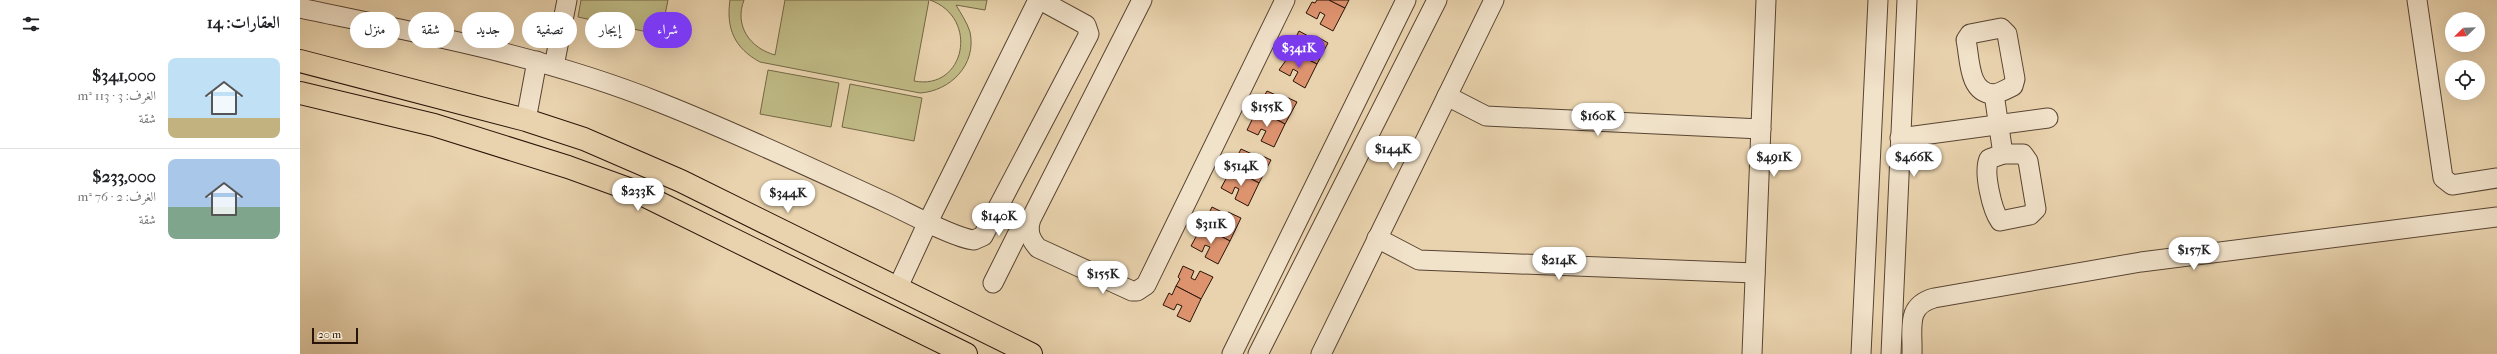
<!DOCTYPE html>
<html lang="ar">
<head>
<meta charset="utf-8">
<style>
	:root { --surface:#fff; --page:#f2f2f2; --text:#202124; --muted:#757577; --line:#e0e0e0; --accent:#7c3aed }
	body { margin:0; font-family:"IM FELL French Canon",Amiri,serif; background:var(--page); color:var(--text); direction:rtl; height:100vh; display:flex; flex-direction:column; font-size:15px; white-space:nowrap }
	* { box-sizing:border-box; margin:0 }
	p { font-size:13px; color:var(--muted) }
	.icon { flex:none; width:22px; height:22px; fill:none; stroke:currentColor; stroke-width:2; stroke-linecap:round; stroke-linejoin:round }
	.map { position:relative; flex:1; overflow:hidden; direction:ltr }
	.panel { display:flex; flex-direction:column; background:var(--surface); width:300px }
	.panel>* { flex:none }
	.guide { position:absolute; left:12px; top:12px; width:380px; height:36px; direction:rtl; display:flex; gap:8px }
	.needle { width:26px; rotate:247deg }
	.tools { position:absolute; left:2145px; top:12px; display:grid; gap:8px }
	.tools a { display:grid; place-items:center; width:40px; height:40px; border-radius:50%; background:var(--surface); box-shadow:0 4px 16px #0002; font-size:20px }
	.scale { position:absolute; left:12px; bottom:10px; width:46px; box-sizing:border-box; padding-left:4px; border:2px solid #281408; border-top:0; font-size:11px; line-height:14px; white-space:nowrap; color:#281408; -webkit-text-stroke:3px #f1e2ca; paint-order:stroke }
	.price { position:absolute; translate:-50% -34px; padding:0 9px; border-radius:14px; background:#fff; color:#222; font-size:13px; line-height:26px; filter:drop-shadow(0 1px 2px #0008) }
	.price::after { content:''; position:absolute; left:50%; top:24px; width:12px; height:9px; margin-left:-6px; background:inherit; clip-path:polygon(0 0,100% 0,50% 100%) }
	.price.active { background:var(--accent); color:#fff }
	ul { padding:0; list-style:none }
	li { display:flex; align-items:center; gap:12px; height:100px; padding:0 20px }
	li+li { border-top:1px solid var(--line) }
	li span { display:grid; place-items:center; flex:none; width:112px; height:80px; border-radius:8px; color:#555 }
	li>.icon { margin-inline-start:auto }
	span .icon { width:48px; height:48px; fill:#fffc; stroke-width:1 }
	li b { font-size:17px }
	h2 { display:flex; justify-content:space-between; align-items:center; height:48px; padding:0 20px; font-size:17px }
	.pill { padding:0 14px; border-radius:18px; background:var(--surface); box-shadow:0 4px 16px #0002; font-size:14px; line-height:36px }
	.pill.active { background:var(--accent); color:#fff }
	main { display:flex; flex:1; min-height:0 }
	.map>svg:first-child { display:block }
	.green { fill:#bfba85; stroke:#746746 }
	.building { fill:#de936f; stroke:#281408 }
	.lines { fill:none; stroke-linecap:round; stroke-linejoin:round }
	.minor-casing { stroke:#584432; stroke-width:21 }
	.major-casing { stroke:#281408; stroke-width:24 }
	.minor { stroke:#f1e2ca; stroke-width:19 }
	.major { stroke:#e9d3ae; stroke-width:22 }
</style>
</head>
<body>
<main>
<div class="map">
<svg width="2197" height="354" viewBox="0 0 2197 354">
	<rect width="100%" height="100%" fill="#e9d3ae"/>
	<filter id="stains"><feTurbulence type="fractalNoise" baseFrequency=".005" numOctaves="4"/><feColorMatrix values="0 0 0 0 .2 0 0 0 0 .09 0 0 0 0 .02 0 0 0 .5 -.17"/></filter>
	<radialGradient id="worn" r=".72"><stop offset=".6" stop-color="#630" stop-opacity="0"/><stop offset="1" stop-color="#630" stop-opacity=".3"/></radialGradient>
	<g class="green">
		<polygon points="281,0 368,0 361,35 278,17"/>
		<path d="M430,0H444C434,26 450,48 475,55L485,0H629L614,81C665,91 680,18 630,0H687L685,10L656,5C661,14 667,22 670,32C677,65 650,91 620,93L460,62C434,48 426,28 430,0Z"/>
		<polygon points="468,70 539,83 531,127 460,114"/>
		<polygon points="550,84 622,98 614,141 542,127"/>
	</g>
	<g class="building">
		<polygon points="1017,0 1029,0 1045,8 1033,31 1020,24 1025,15 1020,12 1017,19 1006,13 1012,2 1015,3"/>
		<polygon points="1029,0 1049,0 1045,8"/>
		<polygon points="999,31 1010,37 1006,43 1011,46 1016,36 1028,43 1017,64 992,52 996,44 993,43"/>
		<polygon points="992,52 1017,64 1005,88 993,81 998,72 993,69 990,76 979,70"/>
		<polygon points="967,91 978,96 975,103 979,105 984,96 997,102 985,124 960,111 964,104 961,102"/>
		<polygon points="960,111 985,124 974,147 961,141 966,131 961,129 958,135 947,130 953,118 956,120"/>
		<polygon points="941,149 952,154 948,161 953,164 958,154 971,160 959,183 934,170 938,162 935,161"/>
		<polygon points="934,170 959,183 948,206 935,199 939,189 935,187 932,194 921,188 927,177 930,178"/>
		<polygon points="912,207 922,212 919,219 924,222 928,212 941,218 930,241 905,228 908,220 906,219"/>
		<polygon points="905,228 930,241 918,264 905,257 910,247 905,245 902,252 891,246 897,235 900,236"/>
		<polygon points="883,266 894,271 891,278 895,280 900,271 913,277 901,299 876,286 880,279 878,277"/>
		<polygon points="876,286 901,299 890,322 877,316 882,306 877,304 874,310 863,305 869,293 872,295"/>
	</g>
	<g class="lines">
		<defs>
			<g id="minor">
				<path d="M842,0L731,219C727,231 730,239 738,248L832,291H837L846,285L985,0"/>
				<polyline points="2117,0 2143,178 2152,185 2197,178"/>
				<path d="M0,8C122,34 245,56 361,103C437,133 511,168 585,202C605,211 654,238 674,240L683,236L789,34L786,25L740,0"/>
				<path d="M1701,28L1707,34L1715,79L1713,86C1707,89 1698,94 1693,94C1668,93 1670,58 1666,40L1670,34Z"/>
				<polyline points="254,66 267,0"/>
				<polyline points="1694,94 1703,154"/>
				<polyline points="1147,96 1186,116 1461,129"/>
				<polyline points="226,120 237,61"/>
				<polyline points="1600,138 1748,118"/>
				<path d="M1703,154H1723L1728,161L1736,209L1730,215L1700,221C1692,210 1683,172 1689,159Z"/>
				<polyline points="1077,238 1119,260 1455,273"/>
				<polyline points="693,283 717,235 723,230 729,231"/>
				<polyline points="598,287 628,222 738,0"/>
				<polyline points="932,354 1106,0"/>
				<polyline points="958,354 1137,0"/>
				<polyline points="1021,354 1194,0"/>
				<polyline points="1452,354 1466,0"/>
				<polyline points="1561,354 1578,0"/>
				<polyline points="1591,354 1607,0"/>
				<path d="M1612,354C1613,329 1605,306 1634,298L1841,262L2197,217"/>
			</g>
			<g id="major">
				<polyline points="0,61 226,120 284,139 381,181 731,354"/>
				<polyline points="0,93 134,125 268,167 337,192 666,354"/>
			</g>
		</defs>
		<use href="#minor" class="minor-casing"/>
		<use href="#major" class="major-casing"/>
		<use href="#minor" class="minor"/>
		<use href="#major" class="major"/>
	</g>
	<rect width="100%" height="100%" filter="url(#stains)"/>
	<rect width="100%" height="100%" fill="url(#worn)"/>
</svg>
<div class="tools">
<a><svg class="needle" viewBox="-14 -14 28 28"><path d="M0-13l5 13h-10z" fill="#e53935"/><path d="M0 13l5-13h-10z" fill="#757577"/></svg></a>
<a><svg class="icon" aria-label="locate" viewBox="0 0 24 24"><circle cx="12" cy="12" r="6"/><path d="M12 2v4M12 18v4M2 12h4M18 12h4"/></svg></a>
</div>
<div class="scale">20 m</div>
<b class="price active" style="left:999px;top:69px">$341K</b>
<b class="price" style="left:967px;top:128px">$155K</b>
<b class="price" style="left:1298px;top:137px">$160K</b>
<b class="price" style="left:1093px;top:170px">$144K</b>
<b class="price" style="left:1474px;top:178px">$491K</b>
<b class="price" style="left:1614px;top:178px">$466K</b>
<b class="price" style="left:941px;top:187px">$514K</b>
<b class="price" style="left:338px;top:212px">$233K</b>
<b class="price" style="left:488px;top:214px">$344K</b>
<b class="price" style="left:699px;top:237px">$140K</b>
<b class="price" style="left:911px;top:245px">$311K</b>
<b class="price" style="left:1894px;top:271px">$157K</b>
<b class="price" style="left:1259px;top:281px">$214K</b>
<b class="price" style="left:803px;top:295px">$155K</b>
<div class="guide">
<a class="pill active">شراء</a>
<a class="pill">إيجار</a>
<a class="pill">تصفية</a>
<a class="pill">جديد</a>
<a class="pill">شقة</a>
<a class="pill">منزل</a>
</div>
</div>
<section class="panel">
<h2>العقارات: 14<svg class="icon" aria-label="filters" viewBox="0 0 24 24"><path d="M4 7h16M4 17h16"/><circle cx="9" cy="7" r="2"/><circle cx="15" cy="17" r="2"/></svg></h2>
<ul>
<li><span style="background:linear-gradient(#bfe0f5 75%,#c2b280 0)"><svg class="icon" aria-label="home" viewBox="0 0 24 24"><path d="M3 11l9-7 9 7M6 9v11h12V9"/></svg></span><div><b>$341,000</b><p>الغرف: 3 · 113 m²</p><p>شقة</p></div></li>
<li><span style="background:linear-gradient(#a9c7e8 60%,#7fa58c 0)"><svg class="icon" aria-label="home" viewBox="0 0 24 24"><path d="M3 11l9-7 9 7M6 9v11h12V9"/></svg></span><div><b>$233,000</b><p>الغرف: 2 · 76 m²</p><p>شقة</p></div></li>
</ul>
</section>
</main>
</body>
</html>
